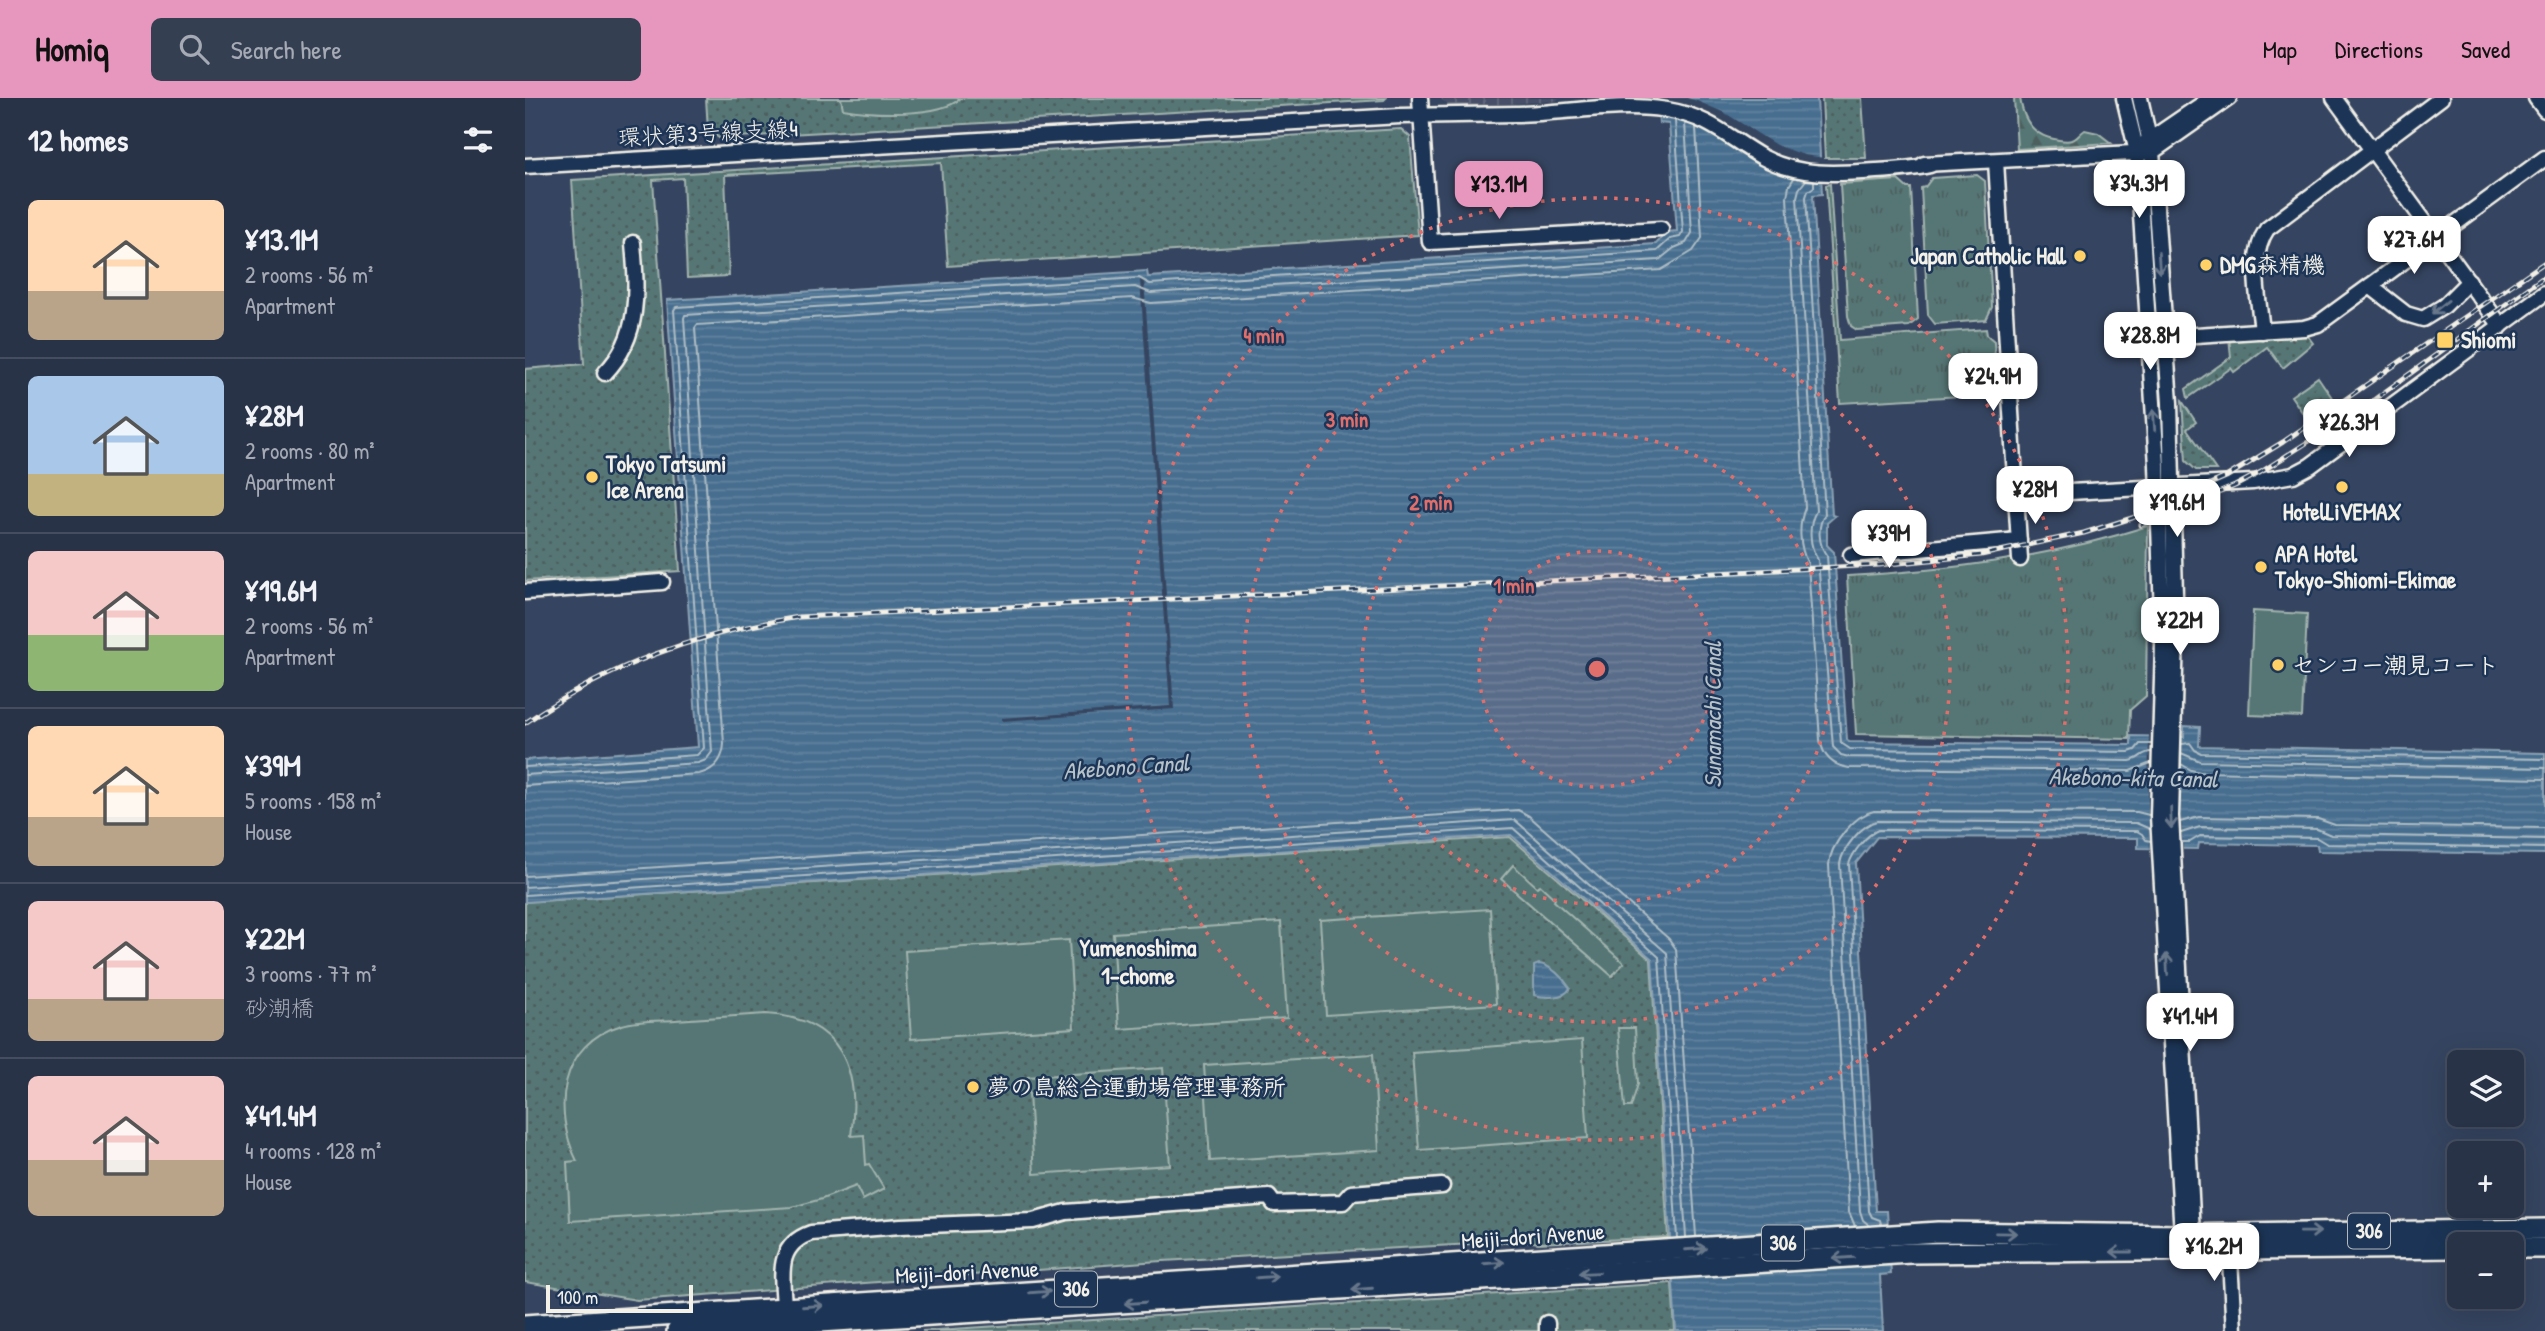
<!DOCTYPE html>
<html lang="en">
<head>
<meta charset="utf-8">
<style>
	:root { --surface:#283348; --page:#343f52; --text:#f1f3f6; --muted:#a5aab4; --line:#444e60; --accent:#e797bd }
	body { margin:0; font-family:"Patrick Hand","Klee One",sans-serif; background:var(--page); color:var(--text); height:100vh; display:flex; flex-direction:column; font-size:26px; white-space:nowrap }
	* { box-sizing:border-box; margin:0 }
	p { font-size:23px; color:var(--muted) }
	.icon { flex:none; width:38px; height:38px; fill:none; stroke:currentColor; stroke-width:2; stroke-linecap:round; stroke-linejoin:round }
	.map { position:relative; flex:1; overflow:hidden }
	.details { display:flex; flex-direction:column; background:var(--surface); width:525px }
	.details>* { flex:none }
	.buttons { position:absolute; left:1922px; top:952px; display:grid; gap:14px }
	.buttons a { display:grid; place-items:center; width:77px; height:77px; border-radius:10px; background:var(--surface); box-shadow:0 7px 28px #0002,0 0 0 2px var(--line); font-size:35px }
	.scale { position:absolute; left:21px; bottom:18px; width:147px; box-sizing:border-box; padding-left:7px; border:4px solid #f4f1e8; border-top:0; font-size:19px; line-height:24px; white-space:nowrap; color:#f4f1e8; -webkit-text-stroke:5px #1d3557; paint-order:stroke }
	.price { position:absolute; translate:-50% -60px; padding:0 16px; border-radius:14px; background:#fff; color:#222; font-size:23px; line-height:46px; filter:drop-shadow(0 2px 4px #0008) }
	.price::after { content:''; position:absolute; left:50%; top:42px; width:21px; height:16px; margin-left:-10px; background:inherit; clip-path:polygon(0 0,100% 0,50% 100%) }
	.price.active { background:var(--accent); color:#111 }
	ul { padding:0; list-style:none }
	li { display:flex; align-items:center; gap:21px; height:175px; padding:0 28px }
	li+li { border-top:2px solid var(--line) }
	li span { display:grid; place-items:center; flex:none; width:196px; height:140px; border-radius:10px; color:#555 }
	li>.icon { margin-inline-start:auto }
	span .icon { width:84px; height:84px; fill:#fffc; stroke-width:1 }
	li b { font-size:30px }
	h2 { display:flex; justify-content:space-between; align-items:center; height:84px; padding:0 28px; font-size:30px }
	header { display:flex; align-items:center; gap:42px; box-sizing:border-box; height:98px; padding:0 35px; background:var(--accent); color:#111 }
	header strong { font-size:33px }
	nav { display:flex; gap:38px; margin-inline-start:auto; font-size:24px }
	.search { width:490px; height:63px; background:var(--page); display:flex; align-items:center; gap:18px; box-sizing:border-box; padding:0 24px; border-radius:10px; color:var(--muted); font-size:26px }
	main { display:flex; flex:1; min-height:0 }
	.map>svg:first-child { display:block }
	.industrial { fill:url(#industrial-grid) }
	.grass { fill:url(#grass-tufts); stroke:#a4b4ae; stroke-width:2 }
	.forest { fill:url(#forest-firs); stroke:#a4b4ae; stroke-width:2 }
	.park { fill:url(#park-dots); stroke:#a4b4ae; stroke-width:2 }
	.pitch { fill:#547675; stroke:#a4b4ae; stroke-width:2 }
	.water { fill:url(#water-rules); stroke:#8ca2b3; stroke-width:2 }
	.pier { fill:#354460 }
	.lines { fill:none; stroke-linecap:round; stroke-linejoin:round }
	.shore { stroke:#afbdc4; stroke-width:2 }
	.minor-casing { stroke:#f4f1e8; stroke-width:19 }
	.major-casing { stroke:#f4f1e8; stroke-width:24 }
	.minor { stroke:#1d3557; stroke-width:14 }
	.major { stroke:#1d3557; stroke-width:19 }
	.rail-casing { stroke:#f4f1e8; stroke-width:5 }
	.rail { stroke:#1d3557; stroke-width:2.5; stroke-dasharray:8; stroke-linecap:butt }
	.oneway { stroke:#68778a }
	.ring { fill:none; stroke:#e06e6b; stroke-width:3.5; stroke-dasharray:3.5 7 }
	.poi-dot { fill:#ffd166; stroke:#1d3557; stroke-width:2.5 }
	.labels { text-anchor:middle; stroke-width:5; stroke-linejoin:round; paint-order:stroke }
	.shield { fill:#1d3557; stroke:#b4b9bc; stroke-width:2 }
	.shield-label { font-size:21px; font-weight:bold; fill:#f4f1e8 }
	.street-label { font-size:23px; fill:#f4f1e8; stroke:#1d3557 }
	.poi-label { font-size:23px; font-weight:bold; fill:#f4f1e8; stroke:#1d3557; text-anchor:start }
	.water-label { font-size:24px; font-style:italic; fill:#b7c3c9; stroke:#1d3557 }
	.neighbourhood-label { font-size:24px; font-weight:bold; fill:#f4f1e8; stroke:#1d3557 }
	.centre { fill:#e06e6b; stroke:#1d3557; stroke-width:3.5 }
	.ring-label { font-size:21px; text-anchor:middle; font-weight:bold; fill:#e06e6b; stroke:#1d3557; stroke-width:5; stroke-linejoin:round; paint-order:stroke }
</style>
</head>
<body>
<header>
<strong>Homiq</strong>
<div class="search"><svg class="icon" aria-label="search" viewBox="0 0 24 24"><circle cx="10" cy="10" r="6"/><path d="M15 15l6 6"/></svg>Search here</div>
<nav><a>Map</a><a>Directions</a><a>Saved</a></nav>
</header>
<main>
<section class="details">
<h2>12 homes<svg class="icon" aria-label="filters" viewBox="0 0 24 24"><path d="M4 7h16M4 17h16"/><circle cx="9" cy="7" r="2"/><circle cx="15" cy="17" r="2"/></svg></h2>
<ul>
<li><span style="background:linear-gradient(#ffd9b3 65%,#b9a48a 0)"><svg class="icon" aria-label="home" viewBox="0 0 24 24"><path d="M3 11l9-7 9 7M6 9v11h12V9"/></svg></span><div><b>¥13.1M</b><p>2 rooms · 56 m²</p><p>Apartment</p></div></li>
<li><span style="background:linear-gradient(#a9c7e8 70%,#c2b280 0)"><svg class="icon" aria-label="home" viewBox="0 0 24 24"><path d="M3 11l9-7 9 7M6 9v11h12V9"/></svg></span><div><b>¥28M</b><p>2 rooms · 80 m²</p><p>Apartment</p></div></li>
<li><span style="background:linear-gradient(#f6c9c9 60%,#8fb573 0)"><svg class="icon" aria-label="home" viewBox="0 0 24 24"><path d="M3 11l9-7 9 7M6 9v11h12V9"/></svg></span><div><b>¥19.6M</b><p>2 rooms · 56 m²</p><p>Apartment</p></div></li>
<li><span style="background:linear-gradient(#ffd9b3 65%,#b9a48a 0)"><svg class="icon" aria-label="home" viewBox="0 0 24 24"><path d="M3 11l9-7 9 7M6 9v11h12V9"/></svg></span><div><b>¥39M</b><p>5 rooms · 158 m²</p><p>House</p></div></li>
<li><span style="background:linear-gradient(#f6c9c9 70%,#b9a48a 0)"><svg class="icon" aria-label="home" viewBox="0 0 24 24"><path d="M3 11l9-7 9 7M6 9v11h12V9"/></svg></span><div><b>¥22M</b><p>3 rooms · 77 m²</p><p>砂潮橋</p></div></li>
<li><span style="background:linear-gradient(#f6c9c9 60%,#b9a48a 0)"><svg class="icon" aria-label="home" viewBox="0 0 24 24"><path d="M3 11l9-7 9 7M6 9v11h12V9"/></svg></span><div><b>¥41.4M</b><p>4 rooms · 128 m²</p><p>House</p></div></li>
</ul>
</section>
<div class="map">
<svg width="2020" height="1233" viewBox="0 0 2020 1233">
	<defs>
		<pattern id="industrial-grid" width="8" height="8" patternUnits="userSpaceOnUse" patternTransform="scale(1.75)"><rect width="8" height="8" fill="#464f67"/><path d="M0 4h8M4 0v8" fill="none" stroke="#61697d"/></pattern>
		<pattern id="grass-tufts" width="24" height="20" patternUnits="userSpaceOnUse" patternTransform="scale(1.75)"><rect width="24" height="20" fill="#547675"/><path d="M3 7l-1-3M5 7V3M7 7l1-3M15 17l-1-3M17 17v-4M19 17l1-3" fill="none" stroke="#4e5f5e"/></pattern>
		<pattern id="forest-firs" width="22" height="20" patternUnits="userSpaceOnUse" patternTransform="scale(1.75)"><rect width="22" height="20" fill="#547675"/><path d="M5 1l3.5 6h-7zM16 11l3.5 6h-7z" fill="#4e5f5e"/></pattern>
		<pattern id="park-dots" width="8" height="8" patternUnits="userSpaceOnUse" patternTransform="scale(1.75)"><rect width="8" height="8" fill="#547675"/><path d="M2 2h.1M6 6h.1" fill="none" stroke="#4e5f5e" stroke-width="1.8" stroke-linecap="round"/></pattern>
		<pattern id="water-rules" width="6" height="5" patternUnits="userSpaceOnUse" patternTransform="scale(1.75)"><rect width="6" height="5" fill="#476e8f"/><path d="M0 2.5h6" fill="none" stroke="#62839f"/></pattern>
	</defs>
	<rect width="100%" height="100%" fill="#354460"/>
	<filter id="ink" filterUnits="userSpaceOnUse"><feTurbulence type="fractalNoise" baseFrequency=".0143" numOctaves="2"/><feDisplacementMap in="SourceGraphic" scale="14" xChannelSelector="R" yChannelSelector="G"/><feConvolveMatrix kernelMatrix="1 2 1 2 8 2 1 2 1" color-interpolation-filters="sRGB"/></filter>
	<g filter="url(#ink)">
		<polygon class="industrial" points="915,0 1034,0 1032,3 925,9"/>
		<g class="grass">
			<polygon points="1452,77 1460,83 1467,209 1461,222 1410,226 1403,217 1396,90 1400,89 1407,80"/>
			<polygon points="1373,82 1382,90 1386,90 1393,221 1384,228 1332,232 1326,228 1323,218 1315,86"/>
			<polygon points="1305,86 1315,242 1461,231 1462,237 1469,243 1472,296 1315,305 1301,87"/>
			<polygon points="1622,87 1625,87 1640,357 1637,357"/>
			<path d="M1623,428L1621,598L1605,612L1604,641L1331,636L1322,478C1428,472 1521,460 1623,428Z"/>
		</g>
		<path class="forest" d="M1489,0H1495C1498,21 1507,37 1529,41C1535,42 1541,44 1547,42C1552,41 1555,35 1560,32L1573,35L1586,45L1492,51Z"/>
		<g class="park">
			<polygon points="181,0 861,0 859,2 194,40 183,32"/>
			<polygon points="1297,0 1337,0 1341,60 1300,60"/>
			<polygon points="876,31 885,39 893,137 423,168 416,65 200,77 204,178 162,180 158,80 128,82 155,473 0,483 0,271 59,266 47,82"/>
			<polygon points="1779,233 1788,245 1758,270 1742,249 1709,274 1706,270 1663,300 1661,291 1706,259 1704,239"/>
			<polygon points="1793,279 1808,301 1782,321 1766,298"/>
			<polygon points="1657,303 1671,324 1662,331 1691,372 1671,372 1661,363"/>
			<polygon points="985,739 1126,862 1143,1139 1013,1145 1003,1143 620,1164 112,1202 0,1184 0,804"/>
			<polygon points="1147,1185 1150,1233 397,1233"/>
		</g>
		<g class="pitch">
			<path d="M316,0H436C415,20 345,16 318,11Z"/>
			<polygon points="1728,513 1782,516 1777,619 1724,617"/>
			<polygon points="988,767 1012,789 1015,787 1030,801 1029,803 1099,865 1087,878 976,781"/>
			<polygon points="965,811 971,906 801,917 795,822"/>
			<polygon points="756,824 762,920 594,931 588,835"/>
			<polygon points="544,842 549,930 386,941 380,853"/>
			<path d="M241,916C316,920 336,971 326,1038L339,1037L341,1067L344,1066L359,1091L338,1102L331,1088L297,1101L267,1109L45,1123L42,1064L52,1063C27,1012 34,945 97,927C114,922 133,923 150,922C181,920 211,918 241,916Z"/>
			<polygon points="1093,930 1110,930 1113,986 1106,1009 1100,1009"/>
			<polygon points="1057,942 1063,1040 894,1052 887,954"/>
			<polygon points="848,956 854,1052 685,1063 679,967"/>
			<polygon points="638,970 645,1067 509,1076 503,979"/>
		</g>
		<g class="water">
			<polygon points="1132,0 1292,0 1297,96 1288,97 1307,417 1310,418 1302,425 1302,447 1309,454 1322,641 1324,644 1606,647 1606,638 1659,639 1659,628 1675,629 1674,648 2020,655 2020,756 1793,753 1792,747 1674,745 1673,751 1613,750 1613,740 1352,739 1331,765 1351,1113 1362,1113 1366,1176 1355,1177 1358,1233 1151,1233 1127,861 986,737 0,804 0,662 173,649 142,202 622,173 623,179 1131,146 1142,134 1152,133 1144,26 1134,25"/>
			<path d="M1014,866C1026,867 1038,880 1045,890C1040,901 1019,900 1009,897V868Z"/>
		</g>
		<g class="pier">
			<polygon points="1132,0 1162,0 1172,3 1200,15 1251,47 1279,57 1299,60 1300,85 1270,80 1255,75 1224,61 1177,31 1161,25 1133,20"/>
			<polygon points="615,182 619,182 649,611 477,623 477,620 645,608"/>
			<polygon points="1656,628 1655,706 1658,754 1625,753 1623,707 1624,635 1656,636"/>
		</g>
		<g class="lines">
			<g class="shore">
				<path d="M1269,80L1264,88L1262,99L1280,410C1273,427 1274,449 1283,466L1295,642C1298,658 1308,668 1324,670L1605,673L1626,665"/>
				<path d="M1281,82L1274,91L1272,99L1291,413C1283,428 1284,448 1293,462L1308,649L1316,657L1324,659L1605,663C1614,662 1617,654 1626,654"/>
				<path d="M1289,83V89L1283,93L1281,99L1300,416C1292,428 1293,446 1302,458L1316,645L1325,651L1604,654L1610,652L1615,646H1626"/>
				<polyline points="1657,646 1665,645 1670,652 1676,655 2020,661"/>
				<polyline points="1656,655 1675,663 2020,670"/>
				<polyline points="1656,666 1666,672 1675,674 2020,681"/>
				<polyline points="0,669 172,657 179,650 149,212 151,209 614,180 625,186 1132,153 1145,141 1155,139 1158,134 1150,23"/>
				<polyline points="0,677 173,665 181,662 187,654 159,220 160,217 610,189 626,195 1134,162 1149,150 1161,145 1167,135 1160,25"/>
				<path d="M0,688L174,676C190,672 198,662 199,646L170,230L172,227L607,200L626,205L1136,172L1168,153L1177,140L1171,29"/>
				<polyline points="1655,724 1674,719 1793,721 1810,727 2020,730"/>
				<polyline points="1656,735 1675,729 1792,731 1806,737 2020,741"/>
				<polyline points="1656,744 1665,744 1675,738 1792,740 1802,746 2020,750"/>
				<polyline points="0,778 993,712 1004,718 1144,841 1151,851 1171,1138"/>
				<polyline points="0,789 990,722 1142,855 1161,1139"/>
				<polyline points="0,797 988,730 1134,859 1152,1140"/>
				<path d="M1356,1126L1355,1122L1347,1119L1344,1113L1324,766C1328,754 1341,737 1353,732L1612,733L1617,736L1621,742L1626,743"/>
				<path d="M1344,1127L1338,1122L1335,1113L1315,766C1317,751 1337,726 1352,723L1611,725L1625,731"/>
				<path d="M1330,1128L1324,1114L1304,767C1305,747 1329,717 1349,713L1612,714L1624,717"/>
			</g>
			<defs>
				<g id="minor">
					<polyline points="895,0 905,144 1136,131"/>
					<polyline points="1599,0 1612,54 1632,367 1638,547 1633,718 1657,1137 1661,1146"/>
					<polyline points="1615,0 1627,54 1645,305 1651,535 1646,718 1668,1136 1666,1145"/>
					<polyline points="1809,0 1976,228"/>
					<polyline points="2011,0 2020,12"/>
					<polyline points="1620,45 1686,0"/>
					<polyline points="1471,63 1491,397 1728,384 1768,377 1785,368 2020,195"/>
					<polyline points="1399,66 1627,54 1704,0"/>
					<path d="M0,68L875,18C915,17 954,17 993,16C1042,15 1094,4 1142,12C1185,19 1202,39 1237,59C1274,79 1312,76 1352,73C1370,72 1388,71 1405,67"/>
					<polyline points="1845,188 1881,216 1898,221 1919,208 1944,183"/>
					<path d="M1737,233C1734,201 1723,159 1742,131L1916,0"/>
					<polyline points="1640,239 1779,230 1793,226 2020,60"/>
					<path d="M80,275C116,238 112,192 108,145"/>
					<polyline points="1491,397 1495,461"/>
					<polyline points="1326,457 1494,442"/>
					<polyline points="0,494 137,484"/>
					<polyline points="1704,1144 1709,1233"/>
					<path d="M259,1210C258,1179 249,1148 286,1135L376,1128L508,1123L541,1114L744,1099L749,1106L818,1104L826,1095L917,1088"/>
					<polyline points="1022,1225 1022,1233"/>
				</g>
				<g id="major">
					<polyline points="1986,1150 2020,1150"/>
					<polyline points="0,1227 1413,1134 1657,1137 2020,1131"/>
					<polyline points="152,1233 1386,1155 1934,1150"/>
				</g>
			</defs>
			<use href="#minor" class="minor-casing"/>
			<use href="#major" class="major-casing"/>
			<use href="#minor" class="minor"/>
			<use href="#major" class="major"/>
			<defs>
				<g id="rail">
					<polyline points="1616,427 1710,388 1736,374 1850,301 2020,178"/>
					<path d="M0,625C85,566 173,535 274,519L1354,467L1456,457L1559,435L1607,420L1701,379L1758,344L2020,164"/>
				</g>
			</defs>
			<use href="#rail" class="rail-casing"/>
			<use href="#rail" class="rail"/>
		</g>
		<defs><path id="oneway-shaft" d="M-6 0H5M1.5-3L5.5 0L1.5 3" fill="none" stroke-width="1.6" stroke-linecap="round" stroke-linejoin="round" transform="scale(1.75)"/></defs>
		<g class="oneway">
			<use href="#oneway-shaft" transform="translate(1634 165) rotate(86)"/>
			<use href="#oneway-shaft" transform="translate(1915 209) rotate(141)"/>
			<use href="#oneway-shaft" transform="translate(1629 322) rotate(-94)"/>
			<use href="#oneway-shaft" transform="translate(1646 720) rotate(88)"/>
			<use href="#oneway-shaft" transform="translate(1642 866) rotate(-93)"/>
			<use href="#oneway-shaft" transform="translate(1785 1134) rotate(-1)"/>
			<use href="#oneway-shaft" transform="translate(1481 1135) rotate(1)"/>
			<use href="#oneway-shaft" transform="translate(1171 1151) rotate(-4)"/>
			<use href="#oneway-shaft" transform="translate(1596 1154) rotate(180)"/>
			<use href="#oneway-shaft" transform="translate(1318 1160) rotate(176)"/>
			<use href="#oneway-shaft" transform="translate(969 1165) rotate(-4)"/>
			<use href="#oneway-shaft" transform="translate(1064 1175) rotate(178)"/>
			<use href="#oneway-shaft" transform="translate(742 1179) rotate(-4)"/>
			<use href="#oneway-shaft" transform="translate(837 1191) rotate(176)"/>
			<use href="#oneway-shaft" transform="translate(515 1194) rotate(-4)"/>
			<use href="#oneway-shaft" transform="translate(610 1205) rotate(176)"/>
			<use href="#oneway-shaft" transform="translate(288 1208) rotate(-4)"/>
		</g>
	</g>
	<circle cx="1072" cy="571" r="118" fill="#e06e6b" fill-opacity=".12"/>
	<g class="ring">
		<circle cx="1072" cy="571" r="118"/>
		<circle cx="1072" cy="571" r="235"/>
		<circle cx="1072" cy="571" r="353"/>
		<circle cx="1072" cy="571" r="471"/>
	</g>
	<g class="poi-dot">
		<circle cx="1555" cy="158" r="7"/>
		<circle cx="1681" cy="167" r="7"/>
		<rect x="1911" y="233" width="18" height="18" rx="3.5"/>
		<circle cx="67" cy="379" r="7"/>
		<circle cx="1817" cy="389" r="7"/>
		<circle cx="1736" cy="469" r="7"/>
		<circle cx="1753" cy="567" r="7"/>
		<circle cx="448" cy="989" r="7"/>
	</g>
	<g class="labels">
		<g class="shield">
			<rect x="1823" y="1115.5" width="42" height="35" rx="5"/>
			<rect x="1237" y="1127.5" width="42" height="35" rx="5"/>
			<rect x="530" y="1173.5" width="42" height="35" rx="5"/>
		</g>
		<g class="shield-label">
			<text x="1844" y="1140">306</text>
			<text x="1258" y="1152">306</text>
			<text x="551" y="1198">306</text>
		</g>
		<g class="street-label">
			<text transform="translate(183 35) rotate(-3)" y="8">環状第3号線支線4</text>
			<text transform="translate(1008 1138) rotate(-4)" y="8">Meiji-dori Avenue</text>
			<text transform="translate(442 1174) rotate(-3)" y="8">Meiji-dori Avenue</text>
		</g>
		<g class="poi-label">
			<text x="1541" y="166" text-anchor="end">Japan Catholic Hall</text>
			<text x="1695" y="175">DMG森精機</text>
			<text x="1936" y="250">Shiomi</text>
			<text x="81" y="374">Tokyo Tatsumi<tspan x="81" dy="26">Ice Arena</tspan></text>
			<text x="1817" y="422" text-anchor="middle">HotelLiVEMAX</text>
			<text x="1750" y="464">APA Hotel<tspan x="1750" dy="26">Tokyo-Shiomi-Ekimae</tspan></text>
			<text x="1767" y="575">センコー潮見コート</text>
			<text x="462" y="997">夢の島総合運動場管理事務所</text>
		</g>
		<g class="water-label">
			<text transform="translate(1188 617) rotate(-90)" y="8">Sunamachi Canal</text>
			<text transform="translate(601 669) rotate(-4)" y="8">Akebono Canal</text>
			<text transform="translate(1608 680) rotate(1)" y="8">Akebono-kita Canal</text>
		</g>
		<g class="neighbourhood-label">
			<text x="613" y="858">Yumenoshima<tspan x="613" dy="28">1-chome</tspan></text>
		</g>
	</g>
	<circle cx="1072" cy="571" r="10" class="centre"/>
	<g class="ring-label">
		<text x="739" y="245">4 min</text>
		<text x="822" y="329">3 min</text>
		<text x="906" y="412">2 min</text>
		<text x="989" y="495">1 min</text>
	</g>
</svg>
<div class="buttons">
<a><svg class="icon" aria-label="layers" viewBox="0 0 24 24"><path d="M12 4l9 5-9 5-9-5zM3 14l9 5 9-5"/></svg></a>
<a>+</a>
<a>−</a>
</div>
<div class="scale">100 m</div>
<b class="price" style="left:1614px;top:122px">¥34.3M</b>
<b class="price active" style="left:974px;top:123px">¥13.1M</b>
<b class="price" style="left:1889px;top:178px">¥27.6M</b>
<b class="price" style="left:1625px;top:274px">¥28.8M</b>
<b class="price" style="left:1468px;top:315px">¥24.9M</b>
<b class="price" style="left:1824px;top:361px">¥26.3M</b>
<b class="price" style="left:1510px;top:428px">¥28M</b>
<b class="price" style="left:1652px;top:441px">¥19.6M</b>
<b class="price" style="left:1364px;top:472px">¥39M</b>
<b class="price" style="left:1655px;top:559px">¥22M</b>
<b class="price" style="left:1665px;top:955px">¥41.4M</b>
<b class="price" style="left:1689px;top:1185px">¥16.2M</b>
</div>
</main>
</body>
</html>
